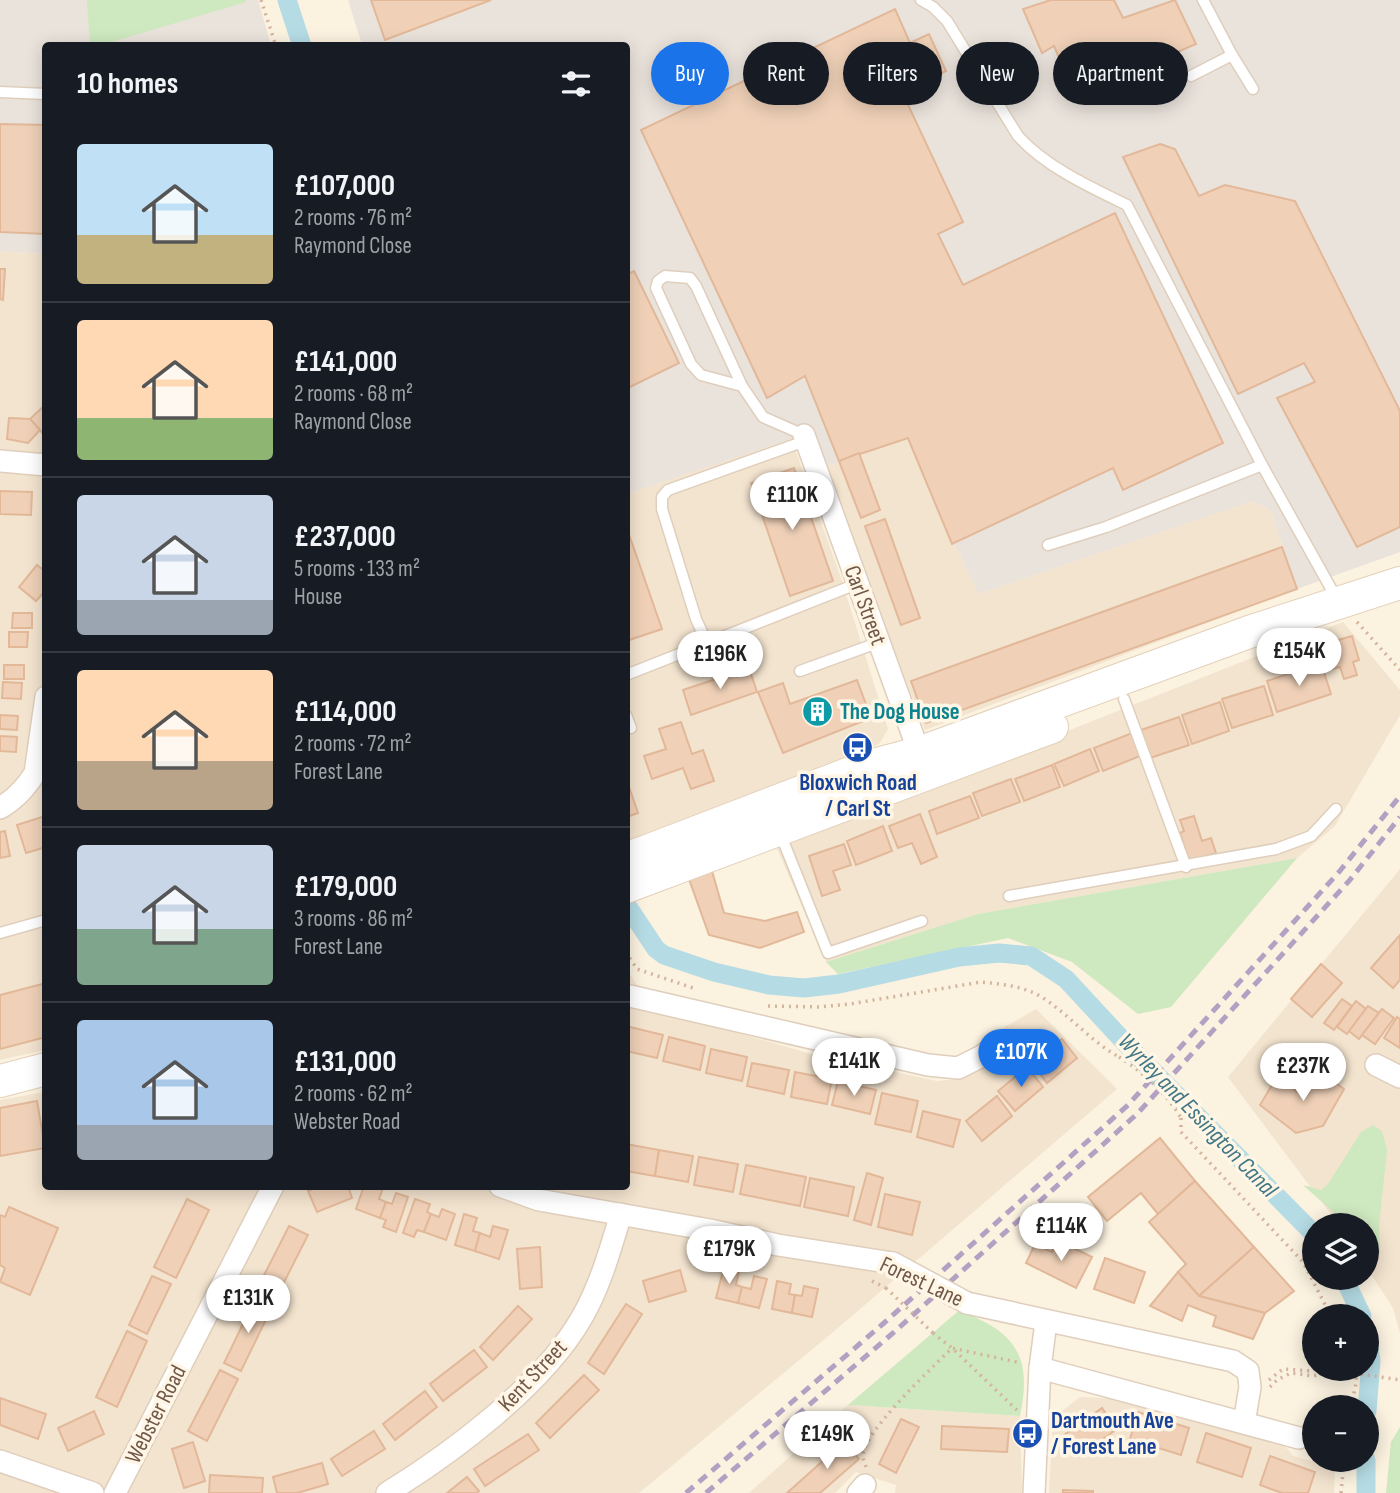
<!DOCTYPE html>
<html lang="en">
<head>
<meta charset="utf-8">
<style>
	:root { --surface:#171b24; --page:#20242c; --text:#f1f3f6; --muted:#9ea1a6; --line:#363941; --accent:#1a73e8 }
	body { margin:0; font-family:"Sofia Sans Condensed",sans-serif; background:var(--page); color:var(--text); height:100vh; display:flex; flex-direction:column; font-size:26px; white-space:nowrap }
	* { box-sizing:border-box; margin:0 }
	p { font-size:23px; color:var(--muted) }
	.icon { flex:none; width:38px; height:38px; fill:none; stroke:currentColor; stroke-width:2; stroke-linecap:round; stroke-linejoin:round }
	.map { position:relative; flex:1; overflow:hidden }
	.drawer { position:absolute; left:42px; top:42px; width:588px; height:1148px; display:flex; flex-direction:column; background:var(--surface); border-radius:7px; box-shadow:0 4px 18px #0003 }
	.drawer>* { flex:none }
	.banner { position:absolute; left:651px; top:42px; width:644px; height:63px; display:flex; gap:14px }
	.fabs { position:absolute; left:1302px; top:1213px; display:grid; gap:14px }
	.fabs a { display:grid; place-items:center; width:77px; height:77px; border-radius:50%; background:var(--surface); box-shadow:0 4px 18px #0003; font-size:35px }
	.price { position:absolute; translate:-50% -60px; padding:0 16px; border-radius:24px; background:#fff; color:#222; font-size:23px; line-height:46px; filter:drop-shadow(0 2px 4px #0008) }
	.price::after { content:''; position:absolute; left:50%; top:42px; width:21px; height:16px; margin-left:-10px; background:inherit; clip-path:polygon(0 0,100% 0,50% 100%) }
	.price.selected { background:var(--accent); color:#fff }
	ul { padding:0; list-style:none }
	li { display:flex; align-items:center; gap:21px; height:175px; padding:0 35px }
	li+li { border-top:2px solid var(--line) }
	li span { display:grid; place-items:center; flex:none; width:196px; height:140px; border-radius:7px; color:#555 }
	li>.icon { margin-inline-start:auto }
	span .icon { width:84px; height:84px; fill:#fffc; stroke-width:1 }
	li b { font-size:30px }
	h2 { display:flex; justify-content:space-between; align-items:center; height:84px; padding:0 35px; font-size:30px }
	.pill { padding:0 24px; border-radius:32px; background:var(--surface); box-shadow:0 4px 18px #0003; font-size:24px; line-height:63px }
	.pill.selected { background:var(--accent); color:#fff }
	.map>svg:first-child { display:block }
	.residential { fill:#f3e4cf }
	.industrial { fill:#eae3dc }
	.green { fill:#cee8bf }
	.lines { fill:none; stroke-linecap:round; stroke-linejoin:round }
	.canal { stroke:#b5dbe4; stroke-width:19 }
	.building { fill:#f0d1b8; stroke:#e2b899; stroke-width:2 }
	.service-casing { stroke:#dfcebc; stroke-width:13 }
	.minor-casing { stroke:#dfcebc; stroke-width:24 }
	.secondary-casing { stroke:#e4d0ba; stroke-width:34 }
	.path { stroke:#d4b49c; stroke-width:3.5; stroke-dasharray:2 5; stroke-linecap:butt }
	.service { stroke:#fff; stroke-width:10 }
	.minor { stroke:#fff; stroke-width:21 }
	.secondary { stroke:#fff; stroke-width:32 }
	.rail { stroke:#b4a0c3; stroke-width:5; stroke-dasharray:10 7; stroke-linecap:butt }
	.minor-bridge-casing { stroke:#dfcebc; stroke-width:24; stroke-linecap:butt }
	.path-bridge { stroke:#d4b49c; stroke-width:3.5; stroke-dasharray:2 5; stroke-linecap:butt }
	.minor-bridge { stroke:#fff; stroke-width:21 }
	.labels { text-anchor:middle; stroke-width:7; stroke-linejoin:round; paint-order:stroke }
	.street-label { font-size:23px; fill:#715848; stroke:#fff6e6 }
	.culture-label { font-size:23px; font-weight:bold; fill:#0d838f; stroke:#fff6e6; text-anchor:start }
	.transit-label { font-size:23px; font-weight:bold; fill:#164399; stroke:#fff6e6 }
	.water-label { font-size:24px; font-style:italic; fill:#427785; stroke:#fff6e6 }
</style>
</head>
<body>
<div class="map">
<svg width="1400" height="1493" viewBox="0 0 1400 1493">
	<rect width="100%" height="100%" fill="#fbf2e0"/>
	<g class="residential">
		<polygon points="0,251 46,254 45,1050 0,1060"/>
		<polygon points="793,437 794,446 841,578 888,729 879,744 627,842 627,494"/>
		<polygon points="908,438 978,594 1253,501 1271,511 1297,589 925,730 823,468"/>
		<polygon points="1343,622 1400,690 1400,715 1335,826 1297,858 978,914 826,962 776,846"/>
		<polygon points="1400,869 1400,1333 1393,1308 1367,1268 1367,1225 1339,1225 1228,1077"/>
		<polygon points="627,969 651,1008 815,1055 937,1081 959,1079 991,1066 1006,1047 998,1031 1036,1009 1117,1089 832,1333 639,1493 0,1493 0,1100 45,1092 46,1186 626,1186"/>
		<polygon points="1080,1397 1119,1399 1280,1440 1293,1456 1335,1467 1334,1493 1049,1493 1053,1418"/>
		<polygon points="848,1405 1020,1416 1022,1493 895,1493 896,1485 856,1472 835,1493 749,1493"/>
	</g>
	<g class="industrial">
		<polygon points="0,0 258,0 271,45 46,46 45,254 0,251"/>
		<polygon points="348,0 1400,0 1400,552 1297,589 1271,511 1253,501 978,594 907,438 823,468 811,432 627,494 626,46 362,45"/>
	</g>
	<g class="green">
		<polygon points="87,0 246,0 246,2 102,45 90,46"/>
		<polygon points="1297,858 1171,1007 1138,1014 1072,962 1008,938 838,974 826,962 978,914"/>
		<polygon points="1373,1125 1382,1131 1387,1150 1379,1226 1380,1254 1367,1242 1367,1225 1348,1225 1303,1185 1321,1190 1328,1184 1361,1132"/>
		<path d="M962,1308C975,1319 983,1320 995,1328C1028,1351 1027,1380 1020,1416L848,1405Z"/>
		<polygon points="1400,1427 1400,1493 1386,1493 1391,1442"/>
	</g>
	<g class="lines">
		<g class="canal">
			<polyline points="287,0 302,46"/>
			<polyline points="626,904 656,949 664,955 714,972 769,985 804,988 839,984 959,957 999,953 1031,956 1066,979 1129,1047 1314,1234"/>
			<polyline points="1344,1278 1362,1316"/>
			<polyline points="1367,1334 1371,1361 1367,1411"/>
			<polyline points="1366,1493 1366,1460"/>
		</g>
	</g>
	<g class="building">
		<polygon points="371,0 491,0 385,40"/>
		<polygon points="1051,0 1114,0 1123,18 1175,0 1196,44 1076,96 1054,46 1042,53 1023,9"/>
		<polygon points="895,9 910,43 929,34 946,71 902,92 963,222 938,234 963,285 1115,213 1223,443 1123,490 1113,468 952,544 908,438 839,461 805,376 767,398 641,130"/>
		<polygon points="0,124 46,125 46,234 0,232"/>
		<polygon points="1160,144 1175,149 1199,196 1225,185 1295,201 1400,411 1400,527 1357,547 1277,398 1315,382 1304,363 1238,394 1123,157"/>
		<polygon points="0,269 5,269 3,300 0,299"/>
		<polygon points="634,271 679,363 626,389 626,275"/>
		<polygon points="46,404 46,435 45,436 30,419"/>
		<polygon points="9,418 30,419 40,430 28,443 7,439"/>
		<polygon points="859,453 880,510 861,518 839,461"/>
		<polygon points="794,468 833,581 790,596 751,483"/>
		<polygon points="0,491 32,492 31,515 0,514"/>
		<polygon points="885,519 920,618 901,625 865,526"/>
		<polygon points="626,526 662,629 626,641"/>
		<polygon points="1282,547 1297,589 926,723 911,681"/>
		<polygon points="37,565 46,572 46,590 36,601 19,587"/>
		<polygon points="13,613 32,613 32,628 12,628"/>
		<polygon points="9,632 28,632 27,647 9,647"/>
		<polygon points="1352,636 1359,660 1353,662 1357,675 1344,679 1340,667 1332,669 1324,644"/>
		<polygon points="1321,663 1331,694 1277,712 1267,681"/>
		<rect x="4" y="665" width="20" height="14"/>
		<polygon points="749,668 757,692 691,715 683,690"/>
		<polygon points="857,680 871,718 783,753 758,692 783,683 790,704"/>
		<polygon points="3,682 22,683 21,699 2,698"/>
		<polygon points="1264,686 1273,715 1232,728 1222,699"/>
		<polygon points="1220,702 1229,731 1192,744 1182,715"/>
		<polygon points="0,715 18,716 17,730 0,729"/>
		<polygon points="1179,717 1189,745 1150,758 1141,730"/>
		<polygon points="681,722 692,754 703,750 714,781 691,789 683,768 652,779 644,756 666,749 659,729"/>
		<polygon points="1132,733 1140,756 1103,771 1094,748"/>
		<polygon points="0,736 17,737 16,752 0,751"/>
		<polygon points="1090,749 1099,771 1064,786 1054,764"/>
		<polygon points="1052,765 1060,787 1024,801 1015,779"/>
		<polygon points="626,778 638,813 626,817"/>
		<polygon points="1011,779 1020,802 982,816 973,793"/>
		<polygon points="970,796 979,818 937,834 929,811"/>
		<polygon points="920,814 937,857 921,864 912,843 898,848 889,826"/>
		<polygon points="45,816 46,847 26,853 17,825"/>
		<polygon points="1194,816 1202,841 1211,838 1216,853 1189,861 1180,833 1184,831 1180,820"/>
		<polygon points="883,826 892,851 856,865 847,841"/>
		<polygon points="5,831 10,856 0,858 0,832"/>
		<polygon points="844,844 851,865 833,871 840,890 822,896 809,856"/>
		<polygon points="712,871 724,913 765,921 797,912 804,932 760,948 709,935 689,879"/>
		<polygon points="1400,935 1400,980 1393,988 1371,968"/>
		<polygon points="1321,964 1342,983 1312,1017 1291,999"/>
		<polygon points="46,983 46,1037 0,1049 0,995"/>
		<polygon points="1342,999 1352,1006 1334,1030 1324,1023"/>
		<polygon points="1356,1001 1366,1009 1347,1034 1337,1027"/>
		<polygon points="1368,1006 1379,1013 1359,1039 1349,1031"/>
		<polygon points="1382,1009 1394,1018 1375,1044 1362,1035"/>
		<polygon points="1397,1017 1400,1019 1400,1048 1384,1038"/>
		<polygon points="626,1026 663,1035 657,1058 626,1051"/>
		<polygon points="669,1037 705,1046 700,1070 663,1061"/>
		<polygon points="1062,1039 1077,1058 1047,1083 1032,1063"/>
		<polygon points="711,1049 747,1057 742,1081 706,1073"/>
		<polygon points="752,1063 789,1070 784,1094 747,1086"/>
		<polygon points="1027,1067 1043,1087 1015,1111 998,1091"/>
		<polygon points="1319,1071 1344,1089 1323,1126 1296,1133 1260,1105 1278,1075 1297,1092 1307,1090"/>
		<polygon points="795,1072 832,1079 827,1104 791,1097"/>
		<polygon points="838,1081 876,1090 870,1114 832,1105"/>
		<polygon points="882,1093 918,1101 911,1132 875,1124"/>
		<polygon points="997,1096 1012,1116 982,1141 966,1121"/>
		<polygon points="37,1101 45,1148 0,1156 0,1108"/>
		<polygon points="923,1111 960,1120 953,1147 917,1137"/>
		<polygon points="1160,1138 1195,1181 1158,1214 1141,1193 1107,1221 1088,1197"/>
		<polygon points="626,1144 659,1150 655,1176 626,1171"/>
		<polygon points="659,1150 693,1156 688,1182 655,1176"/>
		<polygon points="699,1157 738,1164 733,1192 694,1185"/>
		<polygon points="746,1165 806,1177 800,1206 740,1194"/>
		<polygon points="867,1173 883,1178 871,1225 854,1220"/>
		<polygon points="810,1178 854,1187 848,1216 804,1207"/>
		<polygon points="1195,1181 1254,1247 1199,1296 1178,1272 1186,1264 1149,1222"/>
		<polygon points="320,1186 348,1186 352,1198 317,1212 308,1191"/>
		<polygon points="364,1186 383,1188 379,1199 386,1202 380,1218 356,1209"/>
		<polygon points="396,1193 408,1197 396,1232 383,1227 386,1220 380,1218 386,1202 392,1204"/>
		<polygon points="885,1194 920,1202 912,1235 878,1227"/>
		<polygon points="187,1199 209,1210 176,1278 154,1267"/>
		<polygon points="415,1199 430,1204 427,1212 431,1214 424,1232 417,1230 414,1237 403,1233"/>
		<polygon points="9,1207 58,1228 30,1295 0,1282 5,1268 0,1265 0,1215 5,1217"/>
		<polygon points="442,1209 455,1214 446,1240 424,1232 431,1214 439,1217"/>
		<polygon points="464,1214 477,1218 473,1231 480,1233 475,1251 455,1245"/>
		<polygon points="289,1226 308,1235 275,1300 256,1291"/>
		<polygon points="493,1226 508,1230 499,1259 475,1251 480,1233 490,1237"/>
		<polygon points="1057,1240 1092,1257 1076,1288 1026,1263 1035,1244 1052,1252"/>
		<polygon points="540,1247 542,1287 520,1289 517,1249"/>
		<polygon points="1254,1247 1294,1291 1265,1313 1199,1296"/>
		<polygon points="1105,1258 1145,1272 1134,1303 1094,1289"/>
		<polygon points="724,1267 739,1271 736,1285 742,1287 738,1303 716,1298"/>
		<polygon points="680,1270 686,1291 649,1302 643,1281"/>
		<polygon points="1178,1272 1199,1296 1265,1313 1253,1339 1213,1326 1216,1316 1188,1305 1182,1321 1150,1306"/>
		<polygon points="152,1276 171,1284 147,1334 129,1325"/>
		<polygon points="754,1276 767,1279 759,1308 738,1303 742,1287 751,1289"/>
		<polygon points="777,1281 791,1284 789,1294 795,1295 792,1313 772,1309"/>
		<polygon points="804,1286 818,1289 812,1317 792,1313 795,1295 802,1296"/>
		<polygon points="255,1299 272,1307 241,1371 224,1363"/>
		<polygon points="626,1304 642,1314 604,1374 588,1363"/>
		<polygon points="518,1306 532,1319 493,1360 480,1347"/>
		<polygon points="127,1331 147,1341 117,1407 96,1397"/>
		<polygon points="474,1350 487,1367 443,1401 430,1384"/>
		<polygon points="220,1370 238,1379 207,1441 188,1431"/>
		<polygon points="584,1375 599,1390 550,1438 536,1423"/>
		<polygon points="425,1391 437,1407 395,1440 383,1424"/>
		<polygon points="0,1398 46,1414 38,1439 0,1425"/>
		<polygon points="1102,1408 1117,1429 1079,1456 1064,1435"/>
		<polygon points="94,1411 104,1434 68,1451 58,1428"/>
		<polygon points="1138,1412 1189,1428 1181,1455 1130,1439"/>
		<polygon points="901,1419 919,1427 896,1473 879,1464"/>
		<polygon points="942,1426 1009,1429 1007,1452 941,1449"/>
		<polygon points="374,1431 385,1449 342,1476 331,1459"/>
		<polygon points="1206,1433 1251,1448 1242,1477 1197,1462"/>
		<polygon points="528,1434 539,1450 485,1486 474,1469"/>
		<polygon points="193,1442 205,1481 184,1488 172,1449"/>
		<polygon points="844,1442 859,1459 820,1493 787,1493"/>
		<polygon points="1270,1456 1315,1472 1308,1493 1282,1493 1260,1485"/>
		<polygon points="322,1463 328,1484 297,1493 277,1493 273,1477"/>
		<polygon points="210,1475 263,1478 262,1493 209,1493"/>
		<polygon points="467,1477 479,1491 476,1493 447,1493"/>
		<polygon points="1063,1490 1093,1491 1093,1493 1063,1493"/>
	</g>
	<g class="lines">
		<defs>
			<g id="service">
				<path d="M921,0L933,7L947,21L1018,136C1046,167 1090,187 1127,205L1262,465L1338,601"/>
				<polyline points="1203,0 1232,55 1253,89"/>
				<polyline points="1191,76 1232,55"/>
				<polyline points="0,92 46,94"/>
				<polyline points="742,386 701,375 691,364 656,288 658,281 665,276 690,278 696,286 742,386 763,417 804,435"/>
				<polyline points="1048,545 1106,527 1262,465"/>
				<polyline points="707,643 696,619 662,509 662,497 668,490 805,441"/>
				<polyline points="800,671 880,642"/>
				<polyline points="626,675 859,583"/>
				<polyline points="1124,699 1186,867"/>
				<polyline points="626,715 631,728"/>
				<polyline points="780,833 828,953 922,921"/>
				<polyline points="1009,896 1276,849 1311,836 1336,809"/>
				<polyline points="0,933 46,920"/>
			</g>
			<g id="minor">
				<polyline points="804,435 924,766"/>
				<polyline points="0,461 46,465"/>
				<path d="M0,808C14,800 27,786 35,773L46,697"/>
				<polyline points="626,997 630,996 928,1065 958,1068 982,1056 999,1043"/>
				<polyline points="1376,1065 1400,1077"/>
				<polyline points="500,1186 539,1200 710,1230 778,1245 893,1263"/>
				<polyline points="967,1303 1233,1361 1248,1371 1250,1387 1244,1423"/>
				<polyline points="1040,1368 1299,1438"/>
				<polyline points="0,1461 93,1493"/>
				<polyline points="115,1493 273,1186"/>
				<path d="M387,1493C452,1453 542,1386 581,1319C600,1287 610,1250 621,1214"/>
				<polyline points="858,1493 865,1485"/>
				<polyline points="1034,1493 1040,1368 1046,1322"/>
			</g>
			<g id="secondary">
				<polyline points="626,859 866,767 919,753 1249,632 1400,583"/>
				<polyline points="626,887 1052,727"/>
				<polyline points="0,1081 46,1069"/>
			</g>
		</defs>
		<use href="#service" class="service-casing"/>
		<use href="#minor" class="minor-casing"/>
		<use href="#secondary" class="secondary-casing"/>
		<g class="path">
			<polyline points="261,0 276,46"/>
			<polyline points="1357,622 1400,670"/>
			<polyline points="626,952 637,969 696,989"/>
			<path d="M768,1006L819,1007L850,1004L981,982C1001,984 1022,986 1040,996C1069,1014 1090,1041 1119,1057"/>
			<polyline points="1181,1118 1181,1132 1303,1262 1331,1316"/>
			<polyline points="872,1281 886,1288"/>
			<polyline points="933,1333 952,1348 1019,1412"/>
			<polyline points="1269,1380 1283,1369 1311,1371 1319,1368"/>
			<polyline points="1270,1387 1277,1380 1291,1373 1313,1376 1340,1369 1347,1372"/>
			<polyline points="1351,1407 1356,1384 1357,1368"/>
			<path d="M866,1467C865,1463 863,1460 863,1456C862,1433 934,1366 952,1348L1021,1363"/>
			<polyline points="1341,1493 1344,1460"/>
		</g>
		<use href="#service" class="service"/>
		<use href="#minor" class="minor"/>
		<use href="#secondary" class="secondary"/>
		<g class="rail">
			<polyline points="686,1493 884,1323 1128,1105 1339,872 1400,796"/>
			<polyline points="706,1493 893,1333 1137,1114 1349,881 1400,817"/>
		</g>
		<defs>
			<polyline id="minor-bridge" points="893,1263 967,1303"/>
		</defs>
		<use href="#minor-bridge" class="minor-bridge-casing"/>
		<g class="path-bridge">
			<path d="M1119,1057C1143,1072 1167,1094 1181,1118"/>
			<polyline points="886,1288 933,1333"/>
			<polyline points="1347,1372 1400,1380"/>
		</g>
		<use href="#minor-bridge" class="minor-bridge"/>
	</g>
	<defs>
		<symbol id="building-disc" viewBox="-11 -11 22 22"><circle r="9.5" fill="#0f9aa8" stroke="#fff6e6"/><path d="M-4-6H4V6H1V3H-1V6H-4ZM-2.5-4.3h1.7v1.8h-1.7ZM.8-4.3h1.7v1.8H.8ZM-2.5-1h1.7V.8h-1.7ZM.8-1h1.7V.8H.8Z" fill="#fff"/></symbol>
		<symbol id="bus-disc" viewBox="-11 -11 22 22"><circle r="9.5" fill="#1a4fb4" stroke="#fff6e6"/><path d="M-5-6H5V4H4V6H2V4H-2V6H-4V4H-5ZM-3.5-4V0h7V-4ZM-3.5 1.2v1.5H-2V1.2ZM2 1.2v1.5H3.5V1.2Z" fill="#fff"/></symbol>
	</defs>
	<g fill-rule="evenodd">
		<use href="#building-disc" x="800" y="694" width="35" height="35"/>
		<use href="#bus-disc" x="840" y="730" width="35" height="35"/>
		<use href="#bus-disc" x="1010" y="1416" width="35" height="35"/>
	</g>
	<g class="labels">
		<g class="street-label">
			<text transform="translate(866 605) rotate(70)" y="8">Carl Street</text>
			<text transform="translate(922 1281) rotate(25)" y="8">Forest Lane</text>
			<text transform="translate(532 1375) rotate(-47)" y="8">Kent Street</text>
			<text transform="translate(155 1414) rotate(-63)" y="8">Webster Road</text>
		</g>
		<g class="culture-label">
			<text x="840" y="719">The Dog House</text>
		</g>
		<g class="transit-label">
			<text x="858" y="790">Bloxwich Road<tspan x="858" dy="26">/ Carl St</tspan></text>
			<text x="1051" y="1428" text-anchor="start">Dartmouth Ave<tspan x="1051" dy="26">/ Forest Lane</tspan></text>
		</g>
		<g class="water-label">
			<text transform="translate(1198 1115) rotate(46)" y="8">Wyrley and Essington Canal</text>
		</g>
	</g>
</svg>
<div class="fabs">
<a><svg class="icon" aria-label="layers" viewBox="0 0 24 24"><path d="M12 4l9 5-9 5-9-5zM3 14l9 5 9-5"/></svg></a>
<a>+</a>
<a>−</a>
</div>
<b class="price" style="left:792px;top:532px">£110K</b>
<b class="price" style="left:1299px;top:688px">£154K</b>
<b class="price" style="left:720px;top:691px">£196K</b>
<b class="price selected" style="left:1021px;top:1089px">£107K</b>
<b class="price" style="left:854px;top:1098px">£141K</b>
<b class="price" style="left:1303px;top:1103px">£237K</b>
<b class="price" style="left:1061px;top:1263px">£114K</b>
<b class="price" style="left:729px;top:1286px">£179K</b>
<b class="price" style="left:248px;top:1335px">£131K</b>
<b class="price" style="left:827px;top:1471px">£149K</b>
<div class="banner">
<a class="pill selected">Buy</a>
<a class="pill">Rent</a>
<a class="pill">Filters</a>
<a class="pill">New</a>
<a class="pill">Apartment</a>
</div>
<section class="drawer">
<h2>10 homes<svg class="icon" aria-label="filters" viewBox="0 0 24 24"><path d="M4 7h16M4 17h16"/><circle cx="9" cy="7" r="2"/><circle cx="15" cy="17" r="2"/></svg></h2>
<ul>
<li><span style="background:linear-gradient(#bfe0f5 65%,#c2b280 0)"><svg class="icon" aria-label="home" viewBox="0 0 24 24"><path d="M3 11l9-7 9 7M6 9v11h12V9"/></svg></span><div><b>£107,000</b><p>2 rooms · 76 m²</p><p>Raymond Close</p></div></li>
<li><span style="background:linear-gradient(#ffd9b3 70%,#8fb573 0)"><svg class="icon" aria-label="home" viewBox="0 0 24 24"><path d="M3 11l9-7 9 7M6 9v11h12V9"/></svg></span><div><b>£141,000</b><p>2 rooms · 68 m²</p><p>Raymond Close</p></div></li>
<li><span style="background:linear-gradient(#c9d6e8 75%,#9aa5b1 0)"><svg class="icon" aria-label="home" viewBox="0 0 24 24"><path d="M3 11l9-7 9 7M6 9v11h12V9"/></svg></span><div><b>£237,000</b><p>5 rooms · 133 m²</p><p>House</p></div></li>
<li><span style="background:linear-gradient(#ffd9b3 65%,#b9a48a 0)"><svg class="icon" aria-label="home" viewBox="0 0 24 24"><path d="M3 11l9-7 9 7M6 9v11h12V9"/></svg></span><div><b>£114,000</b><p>2 rooms · 72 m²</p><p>Forest Lane</p></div></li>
<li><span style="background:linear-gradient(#c9d6e8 60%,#7fa58c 0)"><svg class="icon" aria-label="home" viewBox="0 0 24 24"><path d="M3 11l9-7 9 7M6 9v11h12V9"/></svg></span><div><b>£179,000</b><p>3 rooms · 86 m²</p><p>Forest Lane</p></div></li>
<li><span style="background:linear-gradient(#a9c7e8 75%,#9aa5b1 0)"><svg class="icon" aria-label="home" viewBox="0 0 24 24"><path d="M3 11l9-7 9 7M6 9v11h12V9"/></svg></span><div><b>£131,000</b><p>2 rooms · 62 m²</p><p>Webster Road</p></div></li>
</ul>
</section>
</div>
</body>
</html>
